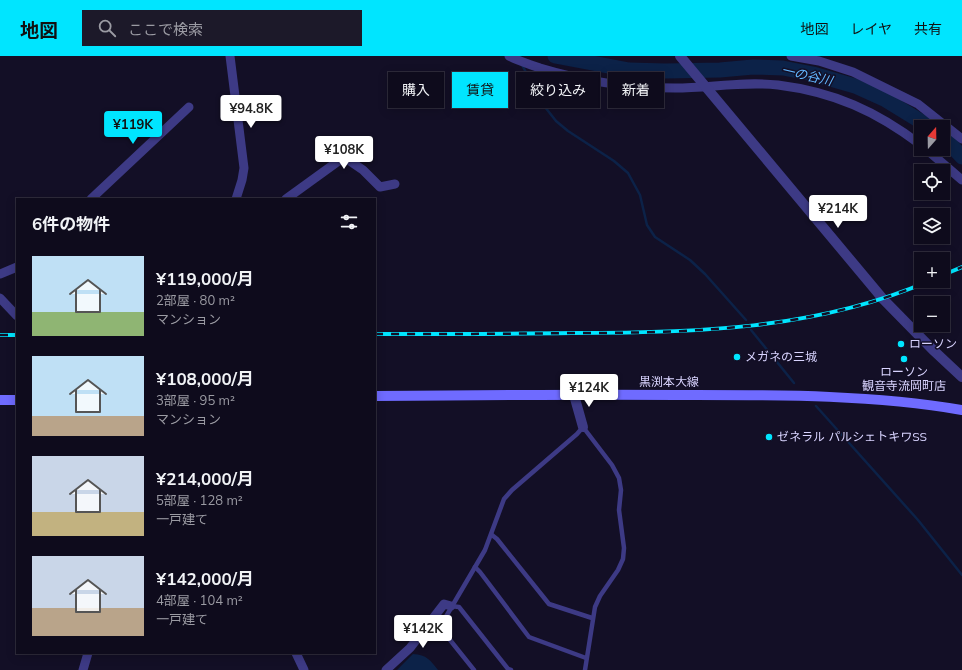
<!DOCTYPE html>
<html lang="ja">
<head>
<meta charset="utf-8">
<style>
	:root { --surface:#0e0b1c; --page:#1c1929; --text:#f1f3f6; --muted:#9b9ba3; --line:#2e2b3b; --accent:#00e5ff }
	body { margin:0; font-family:Mulish,"Noto Sans JP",sans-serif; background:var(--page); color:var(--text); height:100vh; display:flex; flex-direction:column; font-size:15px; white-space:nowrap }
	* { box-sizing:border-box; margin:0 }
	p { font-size:13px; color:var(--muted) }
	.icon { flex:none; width:22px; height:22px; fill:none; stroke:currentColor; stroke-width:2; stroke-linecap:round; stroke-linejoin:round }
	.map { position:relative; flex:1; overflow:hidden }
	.sheet { position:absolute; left:16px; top:142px; width:360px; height:456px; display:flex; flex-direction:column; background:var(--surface); border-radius:0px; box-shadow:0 2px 10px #0003,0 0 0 1px var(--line) }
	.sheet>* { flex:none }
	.top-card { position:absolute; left:388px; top:16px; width:380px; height:36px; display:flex; gap:8px }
	.needle { width:26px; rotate:20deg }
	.controls { position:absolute; left:914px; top:64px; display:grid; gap:8px }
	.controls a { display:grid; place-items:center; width:36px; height:36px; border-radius:0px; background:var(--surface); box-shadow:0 2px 10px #0003,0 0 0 1px var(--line); font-size:20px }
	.price { position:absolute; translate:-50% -34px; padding:0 9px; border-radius:4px; background:#fff; color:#222; font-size:13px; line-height:26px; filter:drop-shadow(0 1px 2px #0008) }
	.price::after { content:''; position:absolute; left:50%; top:24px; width:12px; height:9px; margin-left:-6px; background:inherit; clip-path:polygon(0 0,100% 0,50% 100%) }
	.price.on { background:var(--accent); color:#111 }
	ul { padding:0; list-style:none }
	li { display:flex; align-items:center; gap:12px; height:100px; padding:0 16px }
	li span { display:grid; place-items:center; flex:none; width:112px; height:80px; border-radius:0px; color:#555 }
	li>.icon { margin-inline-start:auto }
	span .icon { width:48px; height:48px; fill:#fffc; stroke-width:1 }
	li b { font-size:17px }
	h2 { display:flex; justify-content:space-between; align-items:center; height:48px; padding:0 16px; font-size:17px }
	.tag { padding:0 14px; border-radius:0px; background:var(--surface); box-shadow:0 2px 10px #0003,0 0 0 1px var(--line); font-size:14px; line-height:36px }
	.tag.on { background:var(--accent); color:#111 }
	header { display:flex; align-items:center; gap:24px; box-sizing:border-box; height:56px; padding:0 20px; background:var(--accent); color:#111 }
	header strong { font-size:19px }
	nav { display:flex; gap:22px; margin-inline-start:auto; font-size:14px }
	.search { width:280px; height:36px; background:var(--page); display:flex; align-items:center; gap:10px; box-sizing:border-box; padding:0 14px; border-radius:0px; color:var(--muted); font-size:15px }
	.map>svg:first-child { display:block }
	.water { fill:#0c2248 }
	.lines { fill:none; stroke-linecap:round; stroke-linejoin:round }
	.stream { stroke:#0c2248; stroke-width:2.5 }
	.river { stroke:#0c2248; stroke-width:15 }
	.service { stroke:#3d3a85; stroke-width:4.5 }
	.minor { stroke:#3d3a85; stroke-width:9 }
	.tertiary { stroke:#3d3a85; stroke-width:10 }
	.secondary { stroke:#6f6bff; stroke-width:10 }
	.rail-casing { stroke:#00e5ff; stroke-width:4 }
	.rail { stroke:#130f26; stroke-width:2.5; stroke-dasharray:8; stroke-linecap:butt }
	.poi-dot { fill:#00e5ff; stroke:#130f26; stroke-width:1.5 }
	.labels { text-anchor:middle; stroke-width:3; stroke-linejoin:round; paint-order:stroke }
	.poi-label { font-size:12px; fill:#d9d4ff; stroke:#130f26; text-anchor:start }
	.street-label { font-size:12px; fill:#d9d4ff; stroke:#130f26 }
	.water-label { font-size:13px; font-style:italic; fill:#62b6ff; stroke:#130f26 }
</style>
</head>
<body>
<header>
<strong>地図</strong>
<div class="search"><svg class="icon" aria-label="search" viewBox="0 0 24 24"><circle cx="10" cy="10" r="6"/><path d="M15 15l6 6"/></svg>ここで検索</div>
<nav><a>地図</a><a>レイヤ</a><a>共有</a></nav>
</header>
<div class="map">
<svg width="962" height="614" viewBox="0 0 962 614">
	<rect width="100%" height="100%" fill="#130f26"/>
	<path class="water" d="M413,598C427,599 430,604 438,614H397Z"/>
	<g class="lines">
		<g class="stream">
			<polyline points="522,9 545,51 556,65 568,75 614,105 628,117 640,139 647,169 655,181 690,204 705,218 746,264"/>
			<polyline points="751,274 794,327"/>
			<polyline points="816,350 918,464 962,519"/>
		</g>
		<g class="river">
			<polyline points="555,0 629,14 665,15 720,14 753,11 783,12 813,18 855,30 886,44 930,71"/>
			<polyline points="943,80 962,101"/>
		</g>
		<g class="service">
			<polyline points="492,479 497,483 549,548 592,562"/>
			<polyline points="475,511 480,516 529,581 586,602"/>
			<polyline points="451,550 459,551 508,613 511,614"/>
			<polyline points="474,614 446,579 443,572 444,564 485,494 504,443 512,434 577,378 583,371 612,409 619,422 621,434 619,454 624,492 623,503 618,514 600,540 595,551 585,614"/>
		</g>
		<g class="minor">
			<polyline points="230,0 244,112 242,124 236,143"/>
			<path d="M509,0C518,5 529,8 540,12C583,25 630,32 675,32C709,32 743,25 778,29C834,36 876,55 921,89"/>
			<polyline points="791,0 819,5 853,16 918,48 962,83"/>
			<polyline points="926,93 962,124"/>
			<polyline points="91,143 189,51"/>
			<polyline points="286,143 344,101 363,114 380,131 395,128"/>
			<polyline points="0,218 17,211"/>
			<polyline points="0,242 17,260"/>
			<polyline points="296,597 304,614"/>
			<polyline points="83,614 88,597"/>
			<polyline points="386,614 410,592 444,548 451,550"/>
		</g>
		<g class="tertiary">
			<polyline points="680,0 883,243 932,293 962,321"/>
			<polyline points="574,339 583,371"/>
		</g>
		<g class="secondary">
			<path d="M375,340C482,339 589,338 696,339C785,339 874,339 962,354"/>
			<polyline points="0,344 17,344"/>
		</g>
		<defs>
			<g id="rail">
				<polyline points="943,219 962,211"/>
				<path d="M375,278C441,278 506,278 572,277C693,277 816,274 929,225"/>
				<polyline points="0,279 17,279"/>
			</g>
		</defs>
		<use href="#rail" class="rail-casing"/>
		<use href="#rail" class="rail"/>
	</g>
	<g class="poi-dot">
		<circle cx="901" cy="288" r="4"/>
		<circle cx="737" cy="301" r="4"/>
		<circle cx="904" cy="303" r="4"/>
		<circle cx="769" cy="381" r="4"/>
	</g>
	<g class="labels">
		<g class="poi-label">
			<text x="909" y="292">ローソン</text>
			<text x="745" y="305">メガネの三城</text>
			<text x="904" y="320" text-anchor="middle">ローソン<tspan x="904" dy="14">観音寺流岡町店</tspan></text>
			<text x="777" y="385">ゼネラル パルシェトキワSS</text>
		</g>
		<g class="street-label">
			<text x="669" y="330">黒渕本大線</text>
		</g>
		<g class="water-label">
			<text transform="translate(807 19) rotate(13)" y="5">一の谷川</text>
		</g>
	</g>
</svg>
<div class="controls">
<a><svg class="needle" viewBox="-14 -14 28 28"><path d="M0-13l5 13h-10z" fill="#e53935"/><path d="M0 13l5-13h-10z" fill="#9b9ba3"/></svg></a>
<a><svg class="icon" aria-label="locate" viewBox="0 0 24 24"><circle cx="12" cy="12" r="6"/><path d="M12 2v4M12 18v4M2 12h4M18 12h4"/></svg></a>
<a><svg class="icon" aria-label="layers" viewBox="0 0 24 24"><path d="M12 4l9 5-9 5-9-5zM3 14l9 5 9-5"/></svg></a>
<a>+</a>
<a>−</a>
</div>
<b class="price" style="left:251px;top:73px">¥94.8K</b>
<b class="price on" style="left:133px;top:89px">¥119K</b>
<b class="price" style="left:344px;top:114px">¥108K</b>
<b class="price" style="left:838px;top:173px">¥214K</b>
<b class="price" style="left:589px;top:352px">¥124K</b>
<b class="price" style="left:423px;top:593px">¥142K</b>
<div class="top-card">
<a class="tag">購入</a>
<a class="tag on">賃貸</a>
<a class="tag">絞り込み</a>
<a class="tag">新着</a>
</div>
<section class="sheet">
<h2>6件の物件<svg class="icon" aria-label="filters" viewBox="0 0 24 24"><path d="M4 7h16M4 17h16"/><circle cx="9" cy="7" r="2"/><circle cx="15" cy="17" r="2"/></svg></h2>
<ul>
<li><span style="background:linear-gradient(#bfe0f5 70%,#8fb573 0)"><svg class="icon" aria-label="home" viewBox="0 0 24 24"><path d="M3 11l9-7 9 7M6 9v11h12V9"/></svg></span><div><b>¥119,000/月</b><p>2部屋 · 80 m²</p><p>マンション</p></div></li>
<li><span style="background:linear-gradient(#bfe0f5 75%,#b9a48a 0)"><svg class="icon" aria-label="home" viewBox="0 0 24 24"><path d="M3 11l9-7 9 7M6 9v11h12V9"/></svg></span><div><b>¥108,000/月</b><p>3部屋 · 95 m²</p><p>マンション</p></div></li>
<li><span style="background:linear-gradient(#c9d6e8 70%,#c2b280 0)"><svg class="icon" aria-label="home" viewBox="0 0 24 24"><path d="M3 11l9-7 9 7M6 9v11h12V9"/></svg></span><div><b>¥214,000/月</b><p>5部屋 · 128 m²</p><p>一戸建て</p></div></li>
<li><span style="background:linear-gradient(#c9d6e8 65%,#b9a48a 0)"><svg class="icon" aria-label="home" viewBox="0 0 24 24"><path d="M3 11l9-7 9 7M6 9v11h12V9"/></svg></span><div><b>¥142,000/月</b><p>4部屋 · 104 m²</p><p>一戸建て</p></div></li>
</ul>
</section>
</div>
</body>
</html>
